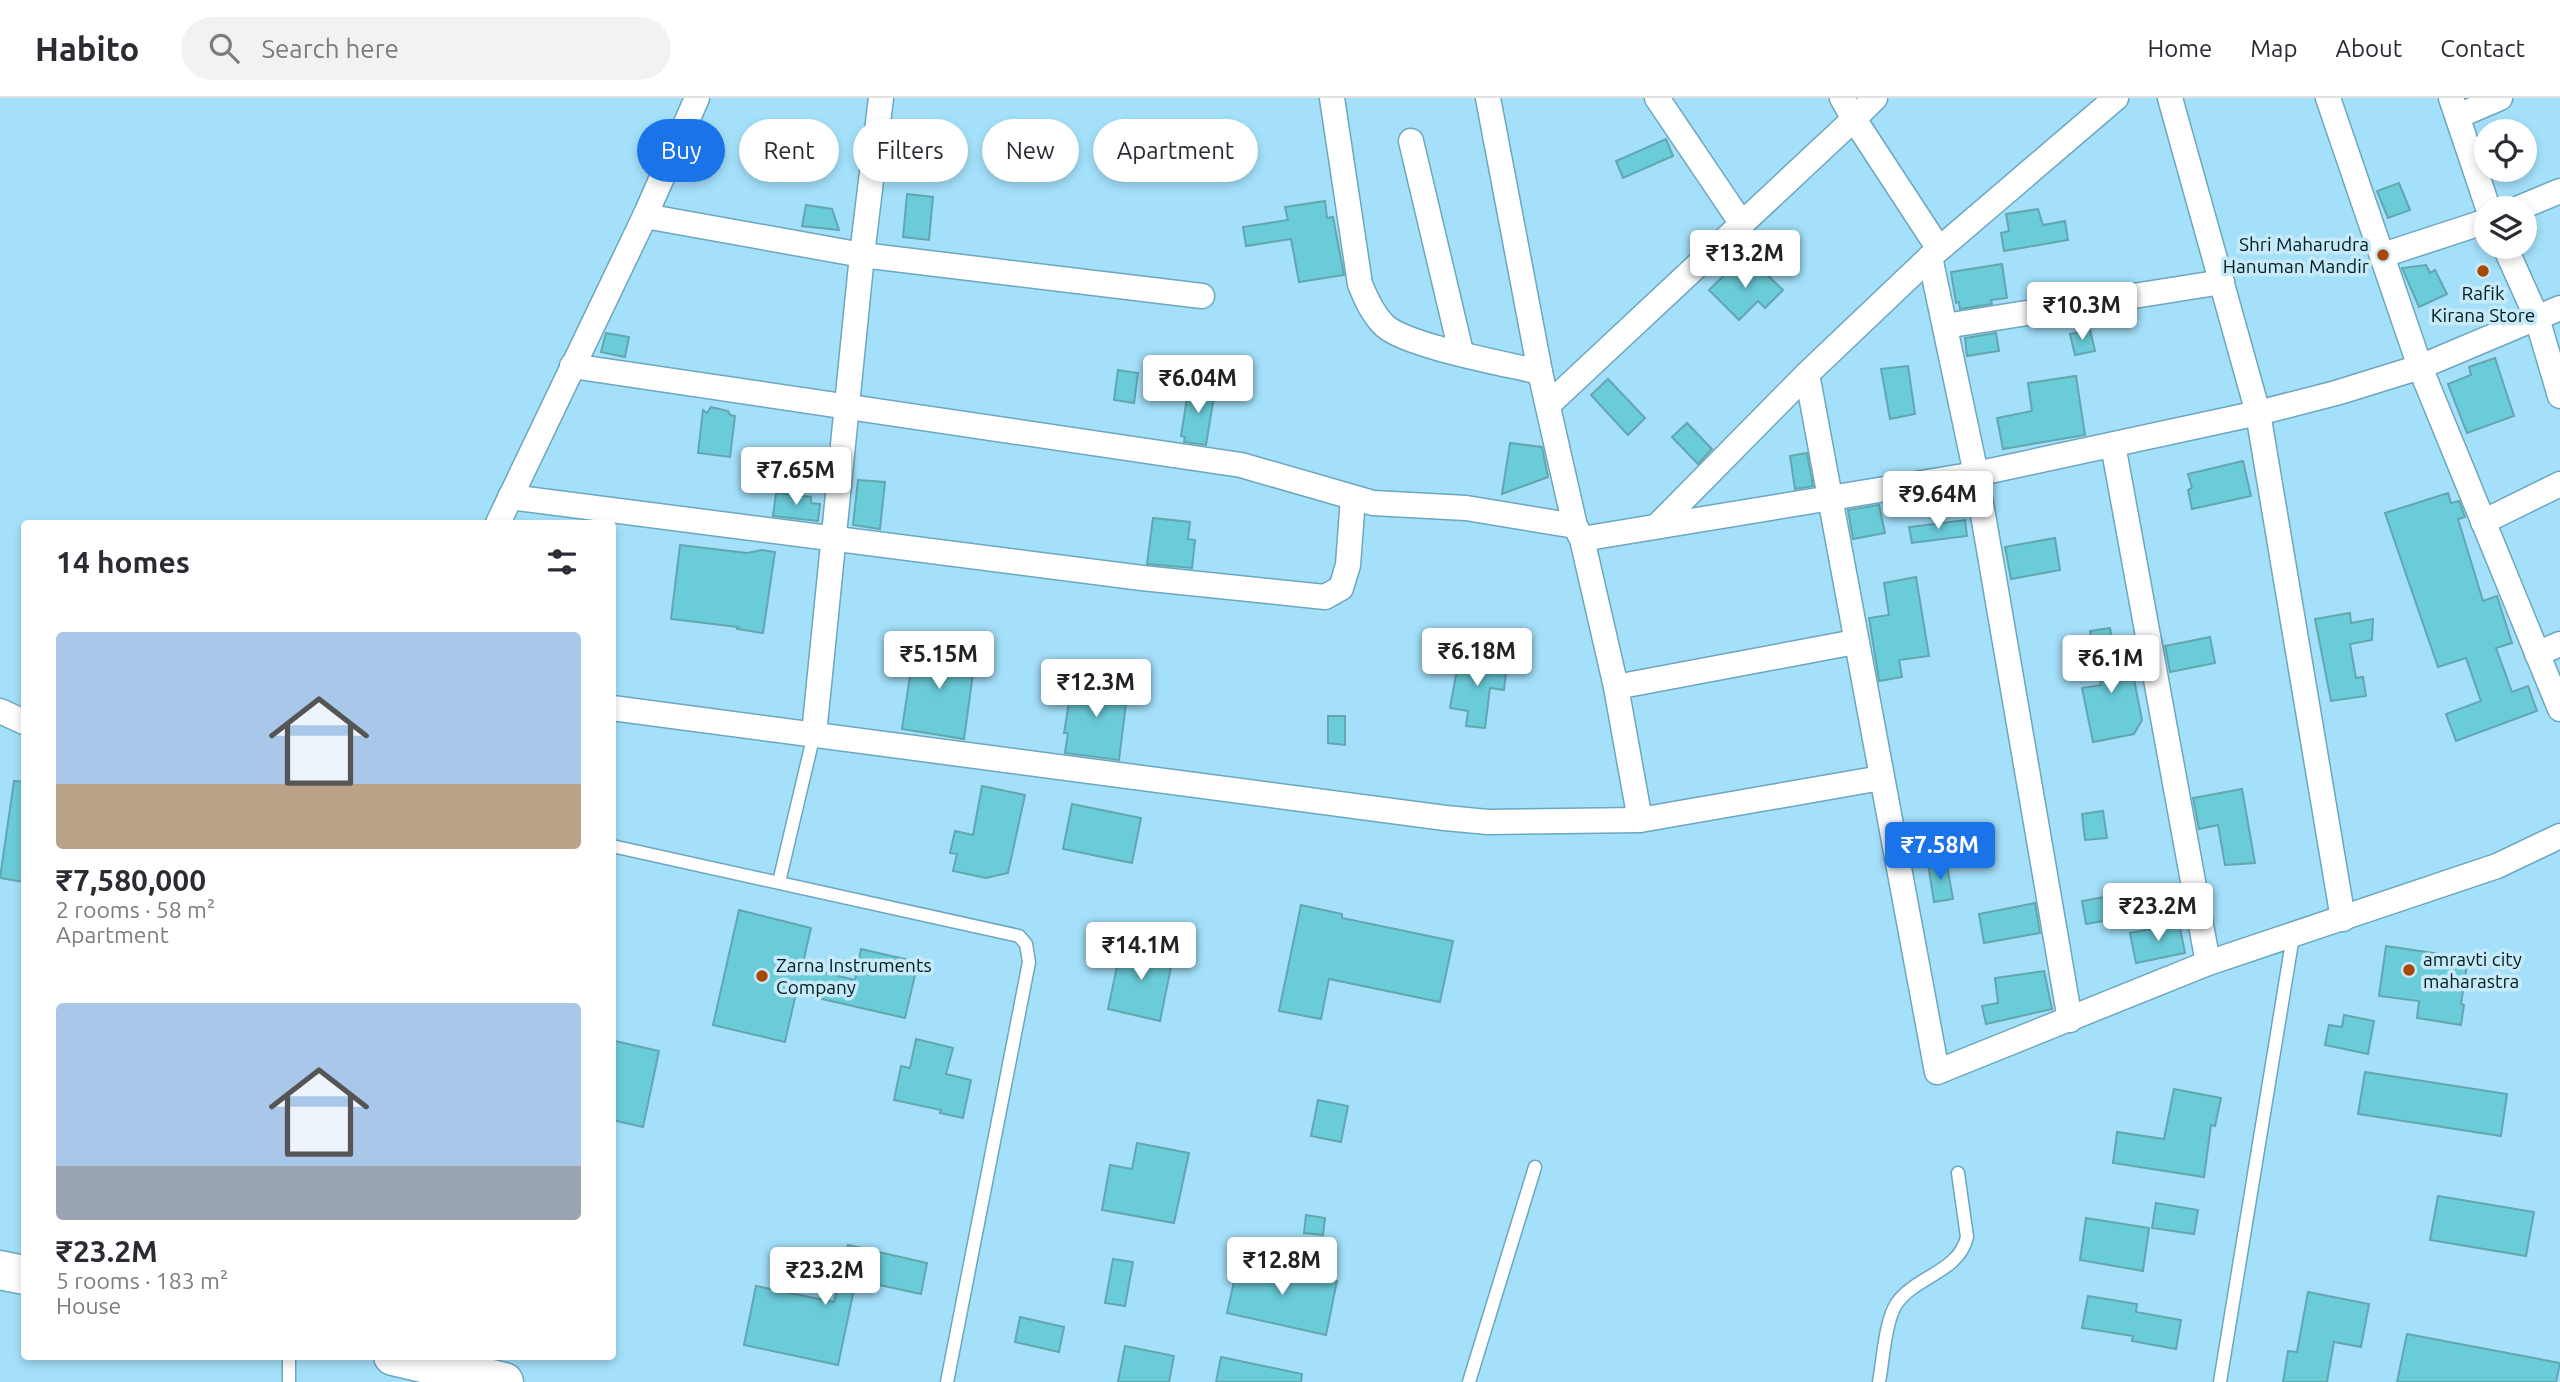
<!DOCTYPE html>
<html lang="en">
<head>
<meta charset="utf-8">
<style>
	:root { --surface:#fff; --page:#f2f2f3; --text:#2b2b33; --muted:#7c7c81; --line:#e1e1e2; --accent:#1a73e8 }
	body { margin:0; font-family:Ubuntu,sans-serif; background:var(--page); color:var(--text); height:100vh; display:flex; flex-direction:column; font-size:26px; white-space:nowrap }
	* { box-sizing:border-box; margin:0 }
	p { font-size:23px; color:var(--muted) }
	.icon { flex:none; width:38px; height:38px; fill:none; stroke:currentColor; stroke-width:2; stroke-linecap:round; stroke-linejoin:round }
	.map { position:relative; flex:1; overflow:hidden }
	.details { position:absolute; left:21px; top:422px; width:595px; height:840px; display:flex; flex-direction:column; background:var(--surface); border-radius:7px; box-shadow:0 4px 10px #0003 }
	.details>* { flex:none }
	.guide { position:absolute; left:637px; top:21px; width:665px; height:63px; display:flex; gap:14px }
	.buttons { position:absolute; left:2474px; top:21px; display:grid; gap:14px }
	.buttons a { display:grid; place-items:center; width:63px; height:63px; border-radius:50%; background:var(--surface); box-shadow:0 4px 10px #0003; font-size:35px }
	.price { position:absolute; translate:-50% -60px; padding:0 16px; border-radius:7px; background:#fff; color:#222; font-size:23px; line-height:46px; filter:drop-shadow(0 2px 4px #0008) }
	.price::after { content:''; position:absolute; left:50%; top:42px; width:21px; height:16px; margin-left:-10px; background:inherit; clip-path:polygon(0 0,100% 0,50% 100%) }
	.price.current { background:var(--accent); color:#fff }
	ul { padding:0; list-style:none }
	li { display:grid; align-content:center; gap:14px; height:371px; padding:0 35px }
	li span { display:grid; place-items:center; height:217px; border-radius:7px; color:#555 }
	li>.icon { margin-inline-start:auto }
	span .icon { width:126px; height:126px; fill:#fffc; stroke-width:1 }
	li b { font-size:30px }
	h2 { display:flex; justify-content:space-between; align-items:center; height:84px; padding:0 35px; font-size:30px }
	.pill { padding:0 24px; border-radius:32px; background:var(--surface); box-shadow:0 4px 10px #0003; font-size:24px; line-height:63px }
	.pill.current { background:var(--accent); color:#fff }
	header { display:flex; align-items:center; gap:42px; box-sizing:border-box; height:98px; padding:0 35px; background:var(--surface); border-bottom:2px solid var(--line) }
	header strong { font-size:33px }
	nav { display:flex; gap:38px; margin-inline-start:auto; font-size:24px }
	.search { width:490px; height:63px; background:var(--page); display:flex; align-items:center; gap:18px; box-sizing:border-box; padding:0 24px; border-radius:38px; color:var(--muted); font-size:26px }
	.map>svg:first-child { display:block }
	.building { fill:#6bccd9; stroke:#62a6af; stroke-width:2 }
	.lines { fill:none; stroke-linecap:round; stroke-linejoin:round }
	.lane-casing { stroke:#6ca6bf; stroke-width:15 }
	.street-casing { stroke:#6ca6bf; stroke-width:27 }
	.primary-casing { stroke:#6ca6bf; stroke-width:41 }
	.lane { stroke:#fff; stroke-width:12 }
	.street { stroke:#fff; stroke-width:24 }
	.primary { stroke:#fff; stroke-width:38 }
	.poi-dot { fill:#a94804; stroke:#c7eaf9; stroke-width:2.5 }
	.labels { text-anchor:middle; stroke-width:7; stroke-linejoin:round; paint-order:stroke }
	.poi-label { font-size:19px; fill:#031b24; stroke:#c7eaf9; text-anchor:start }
</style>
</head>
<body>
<header>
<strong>Habito</strong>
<div class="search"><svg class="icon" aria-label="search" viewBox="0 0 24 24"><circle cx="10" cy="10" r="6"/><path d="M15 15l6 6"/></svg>Search here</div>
<nav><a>Home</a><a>Map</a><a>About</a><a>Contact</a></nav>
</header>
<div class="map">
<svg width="2560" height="1284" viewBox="0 0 2560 1284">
	<rect width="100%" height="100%" fill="#a4e0fa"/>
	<g class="building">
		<polygon points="1666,41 1673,58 1623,80 1616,63"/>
		<polygon points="2399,85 2410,112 2388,120 2377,93"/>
		<polygon points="907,96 933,99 929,142 903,139"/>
		<polygon points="1325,103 1327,120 1333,119 1344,177 1299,184 1291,141 1246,148 1243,129 1288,122 1285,109"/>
		<polygon points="806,107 832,111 839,132 802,128"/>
		<polygon points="2038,111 2043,127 2065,123 2068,142 2004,153 2001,135 2009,133 2006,116"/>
		<polygon points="1740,162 1755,177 1761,171 1783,192 1765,210 1758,203 1739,222 1709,192"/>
		<polygon points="2002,166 2007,200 1991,202 1992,206 1960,211 1959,204 1956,205 1951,174"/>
		<polygon points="2426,167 2430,175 2435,172 2447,196 2419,209 2402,170"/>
		<polygon points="2090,232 2095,253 2075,257 2070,236"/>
		<polygon points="606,235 629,239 625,259 601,254"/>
		<polygon points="1996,235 1999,253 1967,258 1965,240"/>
		<polygon points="2495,260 2514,318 2467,335 2448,286 2471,277 2469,269"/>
		<polygon points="1908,268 1915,316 1890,321 1881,271"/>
		<polygon points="1118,272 1138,275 1134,305 1114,302"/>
		<polygon points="2076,278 2085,337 2003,351 1997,320 2032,313 2028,285"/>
		<polygon points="1608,281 1645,320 1628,337 1591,297"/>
		<polygon points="1189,287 1215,292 1206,347 1184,344 1185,339 1181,338"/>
		<polygon points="711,309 728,313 730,317 735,318 730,359 698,355 703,312 707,315"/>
		<polygon points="1687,325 1712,351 1698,366 1672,339"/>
		<polygon points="1510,345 1542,349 1548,379 1502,396"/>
		<polygon points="1807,355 1813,388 1795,391 1790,358"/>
		<polygon points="2243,363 2251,398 2192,411 2188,392 2192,390 2188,376"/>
		<polygon points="858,382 885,384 880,431 853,427"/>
		<polygon points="776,395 811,399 811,405 820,406 818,423 773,418"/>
		<polygon points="2448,395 2451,405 2459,403 2465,419 2458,421 2483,503 2497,498 2512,545 2496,550 2512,594 2528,588 2537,613 2456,643 2446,616 2481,603 2466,560 2438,569 2385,415"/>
		<polygon points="1879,407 1885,435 1853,441 1848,412"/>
		<polygon points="1153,420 1190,424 1188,441 1195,442 1192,470 1147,466"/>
		<polygon points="1965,422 1967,438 1912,445 1909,429"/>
		<polygon points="2055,440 2060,472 2011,481 2005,449"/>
		<polygon points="680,447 747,455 762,452 775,454 763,535 737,531 738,529 671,521"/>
		<polygon points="1916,479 1929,558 1899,562 1902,579 1879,583 1869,520 1889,517 1884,485"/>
		<polygon points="2350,515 2351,525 2373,521 2372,542 2350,546 2356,580 2363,579 2366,598 2331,603 2315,521"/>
		<polygon points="2110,530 2120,583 2134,581 2142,622 2134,636 2093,644 2082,590 2101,587 2090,533"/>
		<polygon points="2210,539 2215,565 2170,574 2165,548"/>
		<polygon points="915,545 976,554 964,641 902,631"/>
		<polygon points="1459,560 1507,566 1504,592 1490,590 1485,630 1466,628 1468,613 1450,610"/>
		<polygon points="1073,580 1128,589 1119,662 1065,655 1068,635 1064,635"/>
		<polygon points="1328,618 1345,618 1345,647 1328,645"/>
		<polygon points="14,683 24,684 24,784 0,780"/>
		<polygon points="982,688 1025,697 1008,775 986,780 953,773 957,756 950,755 955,733 973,737"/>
		<polygon points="2242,691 2255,765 2225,767 2218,727 2199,731 2193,700"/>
		<polygon points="1072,706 1141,720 1132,765 1063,751"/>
		<polygon points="2103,713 2107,740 2085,742 2082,716"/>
		<polygon points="1946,763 1953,801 1934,804 1928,766"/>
		<polygon points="2116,797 2120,820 2086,826 2082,803"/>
		<polygon points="2035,805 2040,835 1984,845 1979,816"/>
		<polygon points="1301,807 1342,816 1342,820 1453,843 1440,904 1329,881 1321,921 1279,913"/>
		<polygon points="739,812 811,830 802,869 855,882 861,851 918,864 905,920 796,895 785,944 713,927"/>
		<polygon points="2179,825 2185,855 2136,865 2130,835"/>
		<polygon points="1122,845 1153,851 1154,855 1173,859 1160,923 1108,911"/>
		<polygon points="2386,848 2468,860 2461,906 2464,907 2461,927 2417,920 2419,903 2379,898"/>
		<polygon points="2044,873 2052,911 1986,926 1982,908 1998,905 1995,880"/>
		<polygon points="2344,917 2374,923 2368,956 2325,947 2329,927 2342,929"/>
		<polygon points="916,941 953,950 946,976 971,982 963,1020 940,1015 941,1012 894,1002 901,968 910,970"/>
		<polygon points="615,943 659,953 643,1029 612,1022 612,956"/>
		<polygon points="2365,974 2507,996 2501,1038 2358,1016"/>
		<polygon points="2174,991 2221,1000 2215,1028 2211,1027 2204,1079 2113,1065 2117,1034 2164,1041"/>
		<polygon points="1318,1002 1348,1008 1341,1044 1311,1038"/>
		<polygon points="1137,1045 1189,1055 1174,1125 1102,1112 1110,1067 1132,1071"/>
		<polygon points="2438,1098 2534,1114 2526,1158 2430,1142"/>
		<polygon points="2156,1105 2198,1112 2194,1136 2152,1130"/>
		<polygon points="1306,1117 1325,1120 1323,1137 1304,1135"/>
		<polygon points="2086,1120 2149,1130 2143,1173 2080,1162"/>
		<polygon points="848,1147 927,1165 921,1196 856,1182 838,1267 744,1247 756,1188 834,1204"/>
		<polygon points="1113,1161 1133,1164 1125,1208 1105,1205"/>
		<polygon points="1239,1161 1337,1183 1326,1237 1227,1215"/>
		<polygon points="2308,1194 2369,1206 2361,1249 2334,1244 2327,1284 2283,1284 2288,1253 2297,1254"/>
		<polygon points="2088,1198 2137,1206 2136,1214 2181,1222 2176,1251 2132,1243 2133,1238 2082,1230"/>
		<polygon points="1020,1219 1064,1229 1059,1254 1015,1244"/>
		<polygon points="2407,1236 2560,1265 2556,1284 2397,1284"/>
		<polygon points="1125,1248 1174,1258 1169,1284 1118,1284"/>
		<polygon points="1221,1259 1302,1276 1301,1284 1216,1284"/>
	</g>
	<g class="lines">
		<defs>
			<g id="lane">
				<polyline points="612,748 1019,838 1026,846 1029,864 947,1284"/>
				<polyline points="779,784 814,636"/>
				<polyline points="289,1284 289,1258"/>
				<polyline points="1469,1284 1535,1069"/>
				<path d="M1879,1284C1883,1263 1885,1222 1897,1205C1916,1178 1959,1174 1967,1139L1958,1075"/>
				<polyline points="2220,1284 2293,838"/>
			</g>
			<g id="street">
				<path d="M1332,0L1360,186C1366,201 1373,217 1385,228C1407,248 1506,266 1540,274L1575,428L1582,441L1616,589L1640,722L1881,680"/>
				<polyline points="1488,0 1540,274"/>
				<polyline points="1657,0 1742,126"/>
				<polyline points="1842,0 1854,21 1875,0"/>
				<polyline points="2170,0 2258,315 2343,821"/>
				<polyline points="2328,0 2420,269 2560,611"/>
				<polyline points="2451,0 2488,110"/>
				<polyline points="2458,18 2500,0"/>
				<polyline points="1411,43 1461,254"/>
				<polyline points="2519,110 2560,93"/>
				<polyline points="645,118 862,157 1202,198"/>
				<polyline points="2505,149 2537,220 2560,298"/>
				<polyline points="2383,157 2487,123"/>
				<polyline points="1930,159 1976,376 2070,922"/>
				<polyline points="1945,228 2222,184"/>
				<polyline points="572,268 1241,367 1373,405 1466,410 1575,428"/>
				<polyline points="1807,276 1937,974 2208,865 2497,768 2560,738"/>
				<polyline points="1548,307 1854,21 1939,151"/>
				<polyline points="2113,347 2208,865"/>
				<polyline points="510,399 1142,480 1325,499 1341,490 1348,467 1353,400"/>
				<polyline points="2483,424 2560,386"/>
				<polyline points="498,425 645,118 697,0"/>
				<polyline points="1657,428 1807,276 1930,159 2116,0"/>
				<polyline points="1582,441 1976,376 2258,315 2336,295 2420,269 2560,210"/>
				<polyline points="2537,556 2560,546"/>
				<polyline points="1616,589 1855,544"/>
				<polyline points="612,610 1445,720 1488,724 1640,722"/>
				<polyline points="0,613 24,624"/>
				<polyline points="814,636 862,157 881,0"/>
			</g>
			<g id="primary">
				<polyline points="0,1172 24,1177"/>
				<polyline points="393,1258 504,1284"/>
			</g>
		</defs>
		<use href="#lane" class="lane-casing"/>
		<use href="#street" class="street-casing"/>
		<use href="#primary" class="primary-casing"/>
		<use href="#lane" class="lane"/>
		<use href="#street" class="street"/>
		<use href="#primary" class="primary"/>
	</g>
	<g class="poi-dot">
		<circle cx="2383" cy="157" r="7"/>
		<circle cx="2483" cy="173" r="7"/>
		<circle cx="2409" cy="872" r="7"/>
		<circle cx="762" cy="878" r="7"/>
	</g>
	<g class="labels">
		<g class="poi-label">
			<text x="2369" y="153" text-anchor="end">Shri Maharudra<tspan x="2369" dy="22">Hanuman Mandir</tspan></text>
			<text x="2483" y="202" text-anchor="middle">Rafik<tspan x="2483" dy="22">Kirana Store</tspan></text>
			<text x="2423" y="868">amravti city<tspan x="2423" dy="22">maharastra</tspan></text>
			<text x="776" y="874">Zarna Instruments<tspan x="776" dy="22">Company</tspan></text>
		</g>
	</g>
</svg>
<div class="buttons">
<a><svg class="icon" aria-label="locate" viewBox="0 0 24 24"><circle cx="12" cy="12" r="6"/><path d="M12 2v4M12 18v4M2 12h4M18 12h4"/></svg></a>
<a><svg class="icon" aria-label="layers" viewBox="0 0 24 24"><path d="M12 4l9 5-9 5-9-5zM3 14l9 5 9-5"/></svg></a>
</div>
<b class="price" style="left:1745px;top:192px">₹13.2M</b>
<b class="price" style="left:2082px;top:244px">₹10.3M</b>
<b class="price" style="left:1198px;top:317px">₹6.04M</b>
<b class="price" style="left:796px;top:409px">₹7.65M</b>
<b class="price" style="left:1938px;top:433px">₹9.64M</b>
<b class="price" style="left:1477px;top:590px">₹6.18M</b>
<b class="price" style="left:939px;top:593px">₹5.15M</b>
<b class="price" style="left:2111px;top:597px">₹6.1M</b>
<b class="price" style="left:1096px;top:621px">₹12.3M</b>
<b class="price current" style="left:1940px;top:784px">₹7.58M</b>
<b class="price" style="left:2158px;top:845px">₹23.2M</b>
<b class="price" style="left:1141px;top:884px">₹14.1M</b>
<b class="price" style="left:1282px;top:1199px">₹12.8M</b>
<b class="price" style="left:825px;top:1209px">₹23.2M</b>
<div class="guide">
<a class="pill current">Buy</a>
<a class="pill">Rent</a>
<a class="pill">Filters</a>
<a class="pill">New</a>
<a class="pill">Apartment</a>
</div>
<section class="details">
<h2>14 homes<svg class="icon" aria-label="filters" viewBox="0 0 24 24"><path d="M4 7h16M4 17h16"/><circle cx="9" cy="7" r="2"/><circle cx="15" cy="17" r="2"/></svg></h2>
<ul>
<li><span style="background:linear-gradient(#a9c7e8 70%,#b9a48a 0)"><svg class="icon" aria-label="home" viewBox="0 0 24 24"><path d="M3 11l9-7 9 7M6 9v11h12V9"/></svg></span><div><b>₹7,580,000</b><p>2 rooms · 58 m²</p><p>Apartment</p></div></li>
<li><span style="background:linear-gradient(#a9c7e8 75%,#9aa5b1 0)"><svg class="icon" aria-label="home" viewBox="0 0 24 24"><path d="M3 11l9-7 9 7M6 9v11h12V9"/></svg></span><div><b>₹23.2M</b><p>5 rooms · 183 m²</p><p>House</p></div></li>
</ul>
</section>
</div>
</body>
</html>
